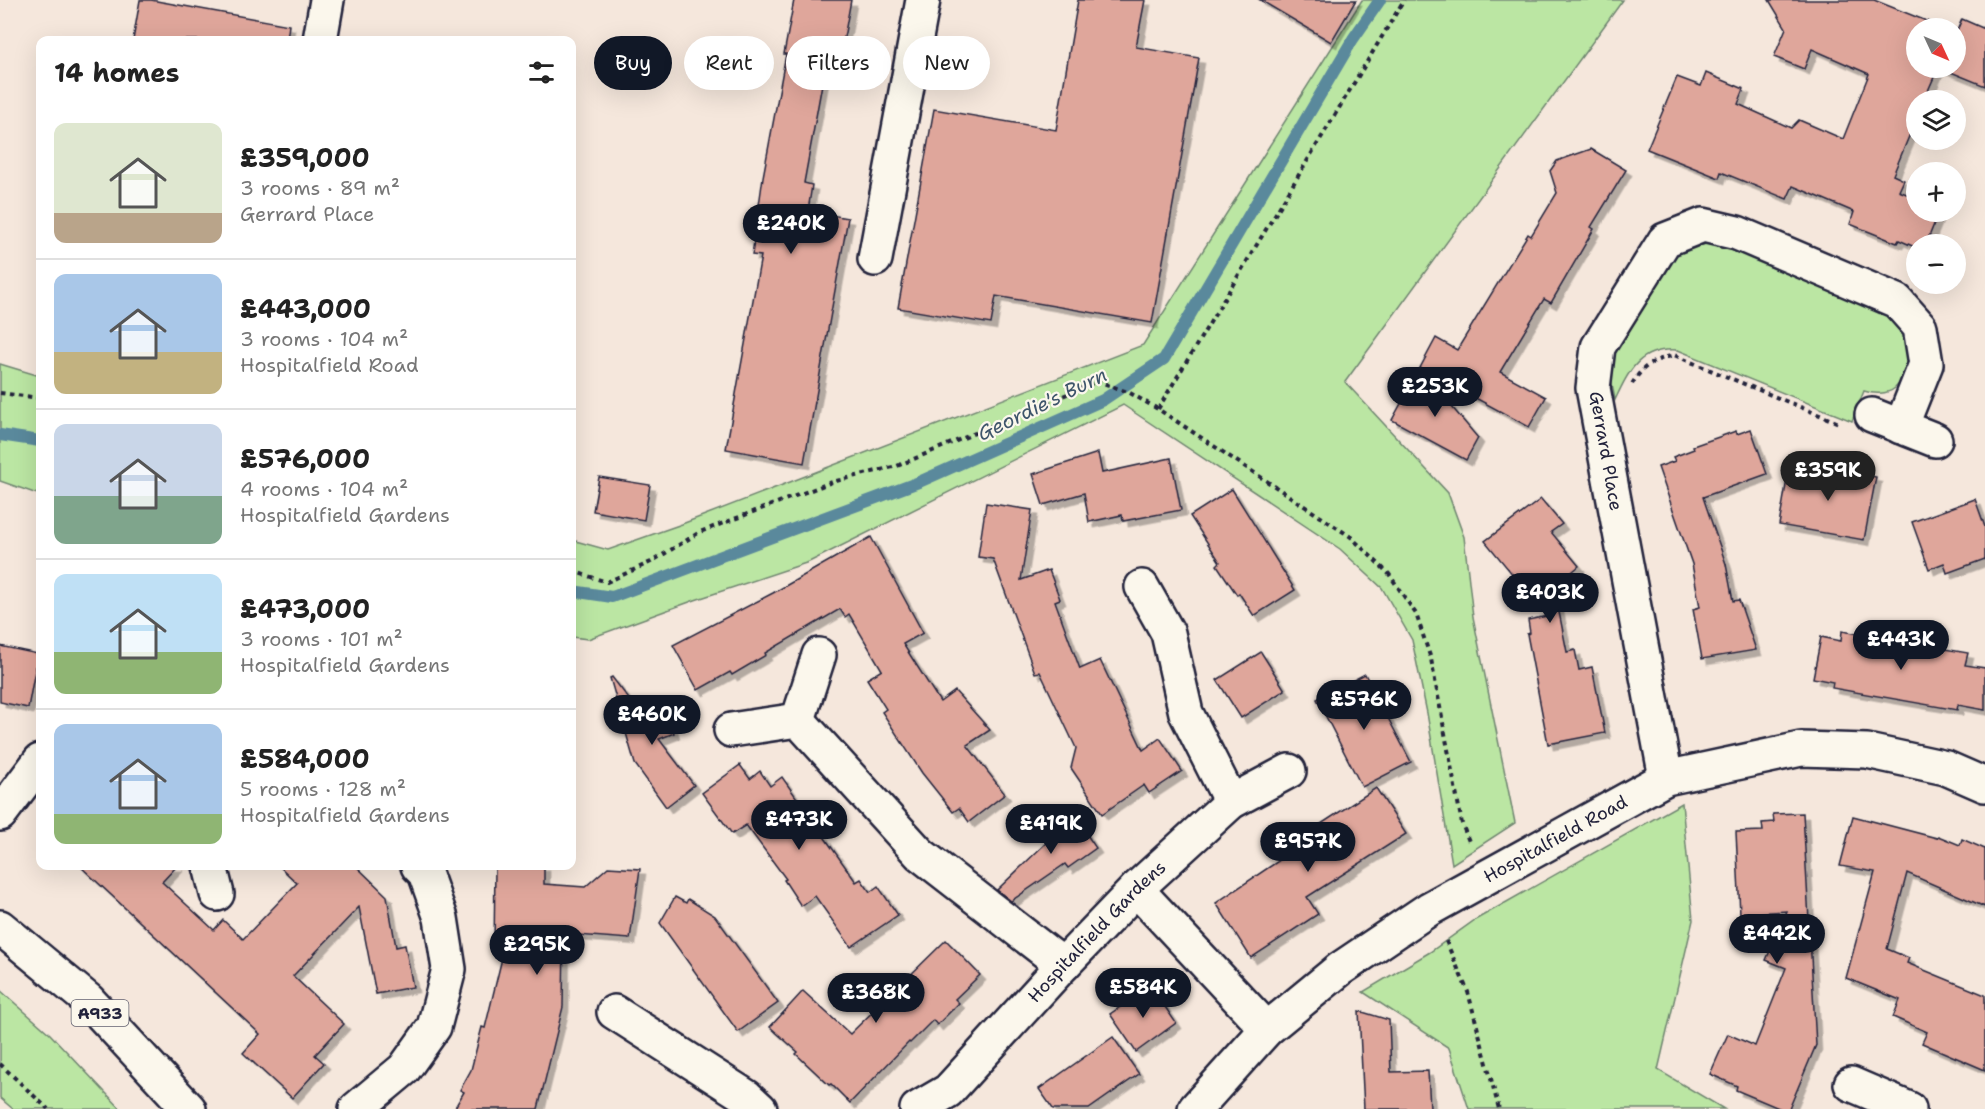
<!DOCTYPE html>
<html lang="en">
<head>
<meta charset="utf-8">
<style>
	:root { --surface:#fff; --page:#f2f2f2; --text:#222; --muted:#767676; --line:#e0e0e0; --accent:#111827 }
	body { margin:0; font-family:"Shantell Sans",sans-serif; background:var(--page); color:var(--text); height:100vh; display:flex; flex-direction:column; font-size:22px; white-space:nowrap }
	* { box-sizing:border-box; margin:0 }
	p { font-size:20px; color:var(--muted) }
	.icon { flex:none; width:33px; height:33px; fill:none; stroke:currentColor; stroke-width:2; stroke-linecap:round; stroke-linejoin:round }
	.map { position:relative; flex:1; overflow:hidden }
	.sheet { position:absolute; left:36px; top:36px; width:540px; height:834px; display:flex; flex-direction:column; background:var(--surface); border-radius:12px; box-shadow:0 6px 24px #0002 }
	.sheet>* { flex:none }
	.banner { position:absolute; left:594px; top:36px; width:570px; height:54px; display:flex; gap:12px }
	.needle { width:39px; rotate:134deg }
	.fabs { position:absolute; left:1906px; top:18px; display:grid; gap:12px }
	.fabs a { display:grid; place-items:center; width:60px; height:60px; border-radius:50%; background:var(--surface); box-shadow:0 6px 24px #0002; font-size:30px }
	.price { position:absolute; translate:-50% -51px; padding:0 14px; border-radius:21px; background:var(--accent); color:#fff; font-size:20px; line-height:39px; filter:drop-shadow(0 2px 3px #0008) }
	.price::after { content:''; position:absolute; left:50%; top:36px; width:18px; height:14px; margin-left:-9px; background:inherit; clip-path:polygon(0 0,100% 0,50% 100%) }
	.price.current { background:#222; color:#fff }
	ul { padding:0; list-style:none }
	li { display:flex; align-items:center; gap:18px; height:150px; padding:0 18px }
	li+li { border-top:2px solid var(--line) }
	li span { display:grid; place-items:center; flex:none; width:168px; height:120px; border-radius:12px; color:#555 }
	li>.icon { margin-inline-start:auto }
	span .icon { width:72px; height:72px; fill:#fffc; stroke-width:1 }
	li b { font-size:26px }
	h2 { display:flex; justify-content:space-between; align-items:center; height:72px; padding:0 18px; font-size:26px }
	.chip { padding:0 21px; border-radius:27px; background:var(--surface); box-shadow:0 6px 24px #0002; font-size:21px; line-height:54px }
	.chip.current { background:var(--accent); color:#fff }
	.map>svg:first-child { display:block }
	.green { fill:#bbe6a3; stroke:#6e846f; stroke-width:1.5 }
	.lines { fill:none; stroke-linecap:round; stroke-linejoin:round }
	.stream { stroke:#5a899c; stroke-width:12 }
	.building { fill:#dfa69b; stroke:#22223b; stroke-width:1.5; filter:url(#shadow) }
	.minor-casing { stroke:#22223b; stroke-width:38 }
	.major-casing { stroke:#22223b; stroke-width:38 }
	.path { stroke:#22223b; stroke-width:4; stroke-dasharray:4.5 4.5; stroke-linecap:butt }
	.minor { stroke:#fbf7ec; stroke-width:33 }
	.major { stroke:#fbf7ec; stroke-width:33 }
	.labels { text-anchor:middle; stroke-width:4.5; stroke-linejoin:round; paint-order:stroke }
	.shield { fill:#fbf7ec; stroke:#636270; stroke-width:1.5 }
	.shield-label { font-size:16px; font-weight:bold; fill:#22223b }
	.street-label { font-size:18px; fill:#22223b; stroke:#fbf7ec }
	.water-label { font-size:20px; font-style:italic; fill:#3e556b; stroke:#fbf7ec }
</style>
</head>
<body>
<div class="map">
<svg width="1985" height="1109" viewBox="0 0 1985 1109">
	<defs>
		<filter id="shadow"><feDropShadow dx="5.5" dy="5.5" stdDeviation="0" flood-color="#0004"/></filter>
	</defs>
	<rect width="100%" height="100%" fill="#f5e7dc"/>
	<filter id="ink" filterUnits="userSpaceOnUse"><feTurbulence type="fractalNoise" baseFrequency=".0167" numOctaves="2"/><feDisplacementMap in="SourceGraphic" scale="12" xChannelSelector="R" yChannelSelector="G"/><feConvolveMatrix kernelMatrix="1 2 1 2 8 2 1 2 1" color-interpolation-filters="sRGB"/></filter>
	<g filter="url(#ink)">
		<g class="green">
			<polygon points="1362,0 1623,0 1345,382 1448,493 1464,537 1473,617 1515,823 1452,864 1427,713 1412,640 1382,588 1340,549 1123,405 809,562 695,600 588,639 572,637 572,540 608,550 682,524 1143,345"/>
			<path d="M1707,244L1736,251L1886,315C1892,320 1900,324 1903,331C1911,345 1907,378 1895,388C1887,395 1873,394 1864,391L1852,421L1678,350C1640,347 1629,370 1615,400L1611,378L1615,351L1664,270L1676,254L1692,247Z"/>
			<polygon points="0,364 40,376 40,495 0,481"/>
			<polygon points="1682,803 1693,920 1658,1070 1724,1109 1469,1109 1449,1048 1363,992 1430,952 1475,920"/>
			<polygon points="0,990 50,1034 121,1109 13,1109 0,1098"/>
		</g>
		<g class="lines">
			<g class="stream">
				<polyline points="0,435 40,441"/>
				<polyline points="572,591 612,597 919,482 1103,400 1164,359 1353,39 1380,0"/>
			</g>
		</g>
		<g class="building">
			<polygon points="140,0 151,0 289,25 287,40 133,40"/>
			<polygon points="794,0 851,0 839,65 826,62 804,183 812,185 808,211 848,218 804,463 726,449 761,256 752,255 763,177 786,54 784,54"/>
			<polygon points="1078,0 1145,0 1136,47 1199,58 1152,323 996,296 991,324 898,308 934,109 1056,130"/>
			<polygon points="1260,0 1356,0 1331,42"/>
			<polygon points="1769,0 1874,0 1944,28 1917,28 1917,68 1938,68 1924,100 1917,100 1917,117 1893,175 1904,180 1899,191 1917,198 1917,212 1939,212 1926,244 1917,244 1917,248 1899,240 1897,243 1850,224 1854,212 1793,186 1787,199 1721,172 1719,178 1647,149 1677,77 1701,86 1706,73 1744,89 1738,104 1791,128 1799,120 1843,139 1869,74 1812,49 1804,69 1774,57 1786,28"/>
			<polygon points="1962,19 1985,29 1985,86 1941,68 1956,68 1956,33"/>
			<polygon points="1591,149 1626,170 1591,227 1594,229 1551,303 1544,299 1500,372 1546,397 1529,427 1420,368 1436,338 1457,350 1528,234 1531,236 1557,193 1550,171 1557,161"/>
			<polygon points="1420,369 1478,438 1466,460 1392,420"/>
			<polygon points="1751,429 1767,474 1703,497 1726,564 1733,601 1739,600 1756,650 1702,659 1693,609 1700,607 1692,564 1658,467 1675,461 1673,457 1694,449 1693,446 1736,431 1737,434"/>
			<polygon points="1098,453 1102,473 1171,458 1181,510 1123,521 1122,515 1089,522 1084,493 1043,505 1033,474"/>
			<polygon points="1789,468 1828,476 1829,468 1876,477 1864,540 1779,525"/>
			<polygon points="599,477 650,485 644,520 593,511"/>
			<polygon points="1232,489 1295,590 1254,616 1239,593 1237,595 1217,565 1220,562 1190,516"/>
			<polygon points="1541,499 1562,524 1551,532 1579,566 1554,587 1567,652 1575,650 1579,670 1592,667 1605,733 1548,744 1527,634 1530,633 1528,620 1547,616 1485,541"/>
			<polygon points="1975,499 1985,527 1985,559 1947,573 1944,563 1929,569 1912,522"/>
			<polygon points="986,503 1032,510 1021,580 1049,570 1060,599 1055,601 1080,669 1100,660 1143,750 1160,738 1182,771 1149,793 1144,785 1102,814 1071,768 1076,748 1040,672 1035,673 993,559 978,557"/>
			<polygon points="871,537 923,633 903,644 940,702 955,691 990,730 967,745 1005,794 969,822 959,808 953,812 922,773 882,712 886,709 867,679 882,670 849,614 845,617 840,609 765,653 766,655 732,675 730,672 698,690 673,645 773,593"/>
			<polygon points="1842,631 1968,653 1965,665 1985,668 1985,710 1958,705 1957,710 1832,688 1833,682 1813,678 1821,637 1841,641"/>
			<polygon points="0,646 38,654 28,708 0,702"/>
			<polygon points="1261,652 1285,690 1241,718 1217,680"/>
			<polygon points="1365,674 1411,762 1362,787 1317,699"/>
			<polygon points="612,677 635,707 664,699 674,733 659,739 694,785 666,807 635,764 610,678"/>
			<polygon points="740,765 750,779 760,771 770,786 782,777 856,882 861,879 870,892 878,886 898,915 851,947 815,896 801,906 784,880 786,879 746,825 732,834 702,793"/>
			<polygon points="1376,788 1406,834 1307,897 1318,914 1251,958 1216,903 1302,845 1298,839"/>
			<polygon points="1070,810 1096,848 1068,868 1065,864 1011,901 997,890 1048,841 1039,830"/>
			<polygon points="1803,813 1816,1045 1789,1109 1781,1109 1736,1090 1737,1086 1710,1074 1728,1034 1755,1046 1786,968 1766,960 1787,911 1740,914 1736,832 1763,831 1762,823 1774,822 1773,814"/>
			<polygon points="1853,816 1937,838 1938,836 1960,845 1962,839 1985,849 1985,907 1907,873 1887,949 1909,958 1907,963 1985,995 1985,1070 1922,1043 1927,1032 1893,1017 1900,1000 1846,978 1875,872 1840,866"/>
			<polygon points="80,866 177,866 162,882 214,930 223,920 243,939 297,883 279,866 356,866 387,896 396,947 405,945 413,987 376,994 359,907 293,976 344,1024 315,1055 324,1063 292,1098 243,1053 260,1034"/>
			<polygon points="495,866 544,866 544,884 585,887 608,867 640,869 630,939 564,934 563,1007 538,1109 454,1109 464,1092 460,1090 471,1070 482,1027 485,1028 504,950 494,950"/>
			<polygon points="675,897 686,903 688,899 715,916 778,1003 738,1032 660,923"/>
			<polygon points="946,940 980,975 955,999 959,1003 937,1025 933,1020 910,1043 909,1042 850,1103 831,1084 829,1085 796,1054 798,1052 770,1027 803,991 850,1034"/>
			<polygon points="1151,986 1176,1023 1136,1052 1110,1014"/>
			<polygon points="1359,1011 1389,1020 1391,1072 1428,1071 1430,1109 1364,1109"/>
			<polygon points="1113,1037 1139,1074 1089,1109 1053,1109 1039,1089"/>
		</g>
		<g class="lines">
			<defs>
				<g id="minor">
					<polyline points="320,40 327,0"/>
					<polyline points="875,259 923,0"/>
					<polyline points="1872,415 1935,440"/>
					<polyline points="1142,587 1168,633 1186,713 1231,802"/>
					<polyline points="798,720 920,854 1063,965"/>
					<polyline points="731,730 798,720 819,655"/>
					<polyline points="1666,778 1593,388 1598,347 1665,240 1703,225 1737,233 1897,301 1920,327 1926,364 1901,427"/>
					<polyline points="0,814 40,761"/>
					<polyline points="210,866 217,894"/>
					<polyline points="1136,889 1267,1029"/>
					<polyline points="614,1012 747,1097 760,1109"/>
					<polyline points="1851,1084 1909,1109"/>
					<polyline points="356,1109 404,1069 434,1027 449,969 441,918 425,873 418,866"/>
					<path id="s1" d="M917,1109L948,1091L1063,965L1136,889L1231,802L1289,771"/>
					<path id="s2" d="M1195,1109L1267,1029L1340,969L1429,909L1666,778L1801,749L1867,751L1946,768L1985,785"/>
				</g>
				<polyline id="major" points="0,927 88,1000 189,1109"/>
			</defs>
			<use href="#minor" class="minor-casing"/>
			<use href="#major" class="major-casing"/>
			<g class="path">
				<path d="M1632,384C1644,364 1653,361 1674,355L1839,423"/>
				<polyline points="0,393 40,398"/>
				<polyline points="1158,409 1404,0"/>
				<polyline points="572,571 607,582 651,562 700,532 832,482 897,466 1098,381 1130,393 1158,409 1351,537 1389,574 1416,614 1431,659 1462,824 1470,844"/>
				<polyline points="1446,941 1468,992 1499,1109"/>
				<polyline points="0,1064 48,1109"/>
			</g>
			<use href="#minor" class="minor"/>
			<use href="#major" class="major"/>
		</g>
	</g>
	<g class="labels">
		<rect class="shield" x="71.5" y="1000" width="57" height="26" rx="4.5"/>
		<g class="shield-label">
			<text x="100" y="1019">A933</text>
		</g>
		<g class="street-label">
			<text transform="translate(1606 451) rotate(80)" y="6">Gerrard Place</text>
			<text dy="6" stroke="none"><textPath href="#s2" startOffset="454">Hospitalfield Road</textPath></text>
			<text dy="6" stroke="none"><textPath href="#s1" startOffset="254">Hospitalfield Gardens</textPath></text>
		</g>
		<g class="water-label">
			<text transform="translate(1042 404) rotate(-26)" y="7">Geordie's Burn</text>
		</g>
	</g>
</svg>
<div class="fabs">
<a><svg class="needle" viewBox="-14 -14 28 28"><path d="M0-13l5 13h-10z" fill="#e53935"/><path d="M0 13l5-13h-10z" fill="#767676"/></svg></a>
<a><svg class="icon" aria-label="layers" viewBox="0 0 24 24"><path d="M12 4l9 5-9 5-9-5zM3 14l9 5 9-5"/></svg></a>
<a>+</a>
<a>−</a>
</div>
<b class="price" style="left:791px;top:255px">£240K</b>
<b class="price" style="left:1435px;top:418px">£253K</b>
<b class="price current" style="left:1828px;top:502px">£359K</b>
<b class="price" style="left:1550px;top:624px">£403K</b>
<b class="price" style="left:1901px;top:671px">£443K</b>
<b class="price" style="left:1364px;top:731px">£576K</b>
<b class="price" style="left:652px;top:746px">£460K</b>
<b class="price" style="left:799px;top:851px">£473K</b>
<b class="price" style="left:1051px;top:855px">£419K</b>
<b class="price" style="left:1308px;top:873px">£957K</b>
<b class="price" style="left:1777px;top:965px">£442K</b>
<b class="price" style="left:537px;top:976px">£295K</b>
<b class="price" style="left:1143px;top:1019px">£584K</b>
<b class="price" style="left:876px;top:1024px">£368K</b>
<div class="banner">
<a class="chip current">Buy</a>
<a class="chip">Rent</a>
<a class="chip">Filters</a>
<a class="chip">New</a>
</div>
<section class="sheet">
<h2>14 homes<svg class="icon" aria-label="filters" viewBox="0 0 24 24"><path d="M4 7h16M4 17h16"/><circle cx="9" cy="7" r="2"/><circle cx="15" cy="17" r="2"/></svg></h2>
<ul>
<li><span style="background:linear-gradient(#dfe7d0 75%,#b9a48a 0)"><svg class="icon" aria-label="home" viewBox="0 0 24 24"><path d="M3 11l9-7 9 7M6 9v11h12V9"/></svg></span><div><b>£359,000</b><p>3 rooms · 89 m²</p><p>Gerrard Place</p></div></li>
<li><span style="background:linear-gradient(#a9c7e8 65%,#c2b280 0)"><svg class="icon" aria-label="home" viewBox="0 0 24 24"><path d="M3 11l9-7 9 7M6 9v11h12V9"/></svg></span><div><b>£443,000</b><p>3 rooms · 104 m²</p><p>Hospitalfield Road</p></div></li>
<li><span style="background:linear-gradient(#c9d6e8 60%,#7fa58c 0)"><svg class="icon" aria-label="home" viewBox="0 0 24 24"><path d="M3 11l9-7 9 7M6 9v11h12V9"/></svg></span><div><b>£576,000</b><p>4 rooms · 104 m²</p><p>Hospitalfield Gardens</p></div></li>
<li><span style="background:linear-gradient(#bfe0f5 65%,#8fb573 0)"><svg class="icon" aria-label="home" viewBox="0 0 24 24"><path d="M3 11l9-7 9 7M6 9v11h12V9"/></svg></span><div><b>£473,000</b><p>3 rooms · 101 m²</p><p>Hospitalfield Gardens</p></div></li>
<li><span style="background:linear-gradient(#a9c7e8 75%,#8fb573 0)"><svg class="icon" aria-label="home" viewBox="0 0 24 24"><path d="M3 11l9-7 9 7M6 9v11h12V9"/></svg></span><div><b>£584,000</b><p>5 rooms · 128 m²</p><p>Hospitalfield Gardens</p></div></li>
</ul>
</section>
</div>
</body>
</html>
